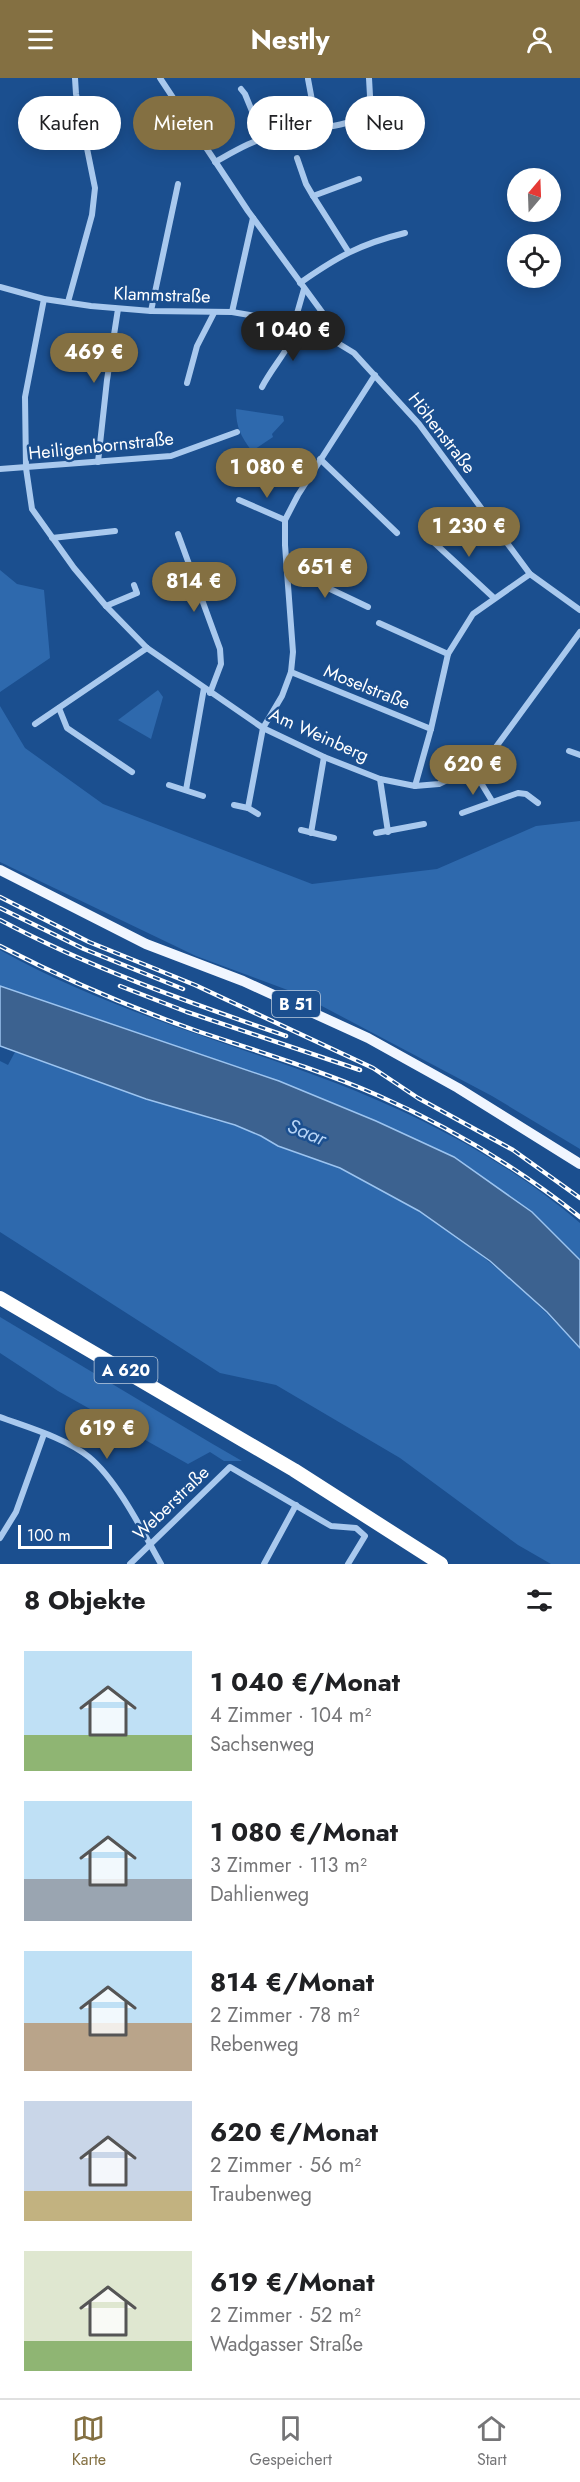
<!DOCTYPE html>
<html lang="de">
<head>
<meta charset="utf-8">
<style>
	:root { --surface:#fff; --page:#f2f2f2; --text:#202124; --muted:#757577; --line:#e0e0e0; --accent:#847042 }
	body { margin:0; font-family:Jost,sans-serif; background:var(--page); color:var(--text); height:100vh; display:flex; flex-direction:column; font-size:22px; white-space:nowrap }
	* { box-sizing:border-box; margin:0 }
	p { font-size:20px; color:var(--muted) }
	.icon { flex:none; width:33px; height:33px; fill:none; stroke:currentColor; stroke-width:2; stroke-linecap:round; stroke-linejoin:round }
	.map { position:relative; height:1486px; overflow:hidden }
	.details { display:flex; flex-direction:column; background:var(--surface); flex:1 }
	.details>* { flex:none }
	.top-card { position:absolute; left:18px; top:18px; width:544px; height:54px; display:flex; gap:12px }
	.needle { width:39px; rotate:19deg }
	.fabs { position:absolute; left:507px; top:90px; display:grid; gap:12px }
	.fabs a { display:grid; place-items:center; width:54px; height:54px; border-radius:50%; background:var(--surface); box-shadow:0 3px 15px #0003; font-size:30px }
	.scale { position:absolute; left:18px; bottom:15px; width:94px; box-sizing:border-box; padding-left:6px; border:3px solid #fff; border-top:0; font-size:16px; line-height:21px; white-space:nowrap; color:#fff; -webkit-text-stroke:4px #1b4f8f; paint-order:stroke }
	.price { position:absolute; translate:-50% -51px; padding:0 14px; border-radius:21px; background:var(--accent); color:#fff; font-size:20px; line-height:39px; filter:drop-shadow(0 2px 3px #0008) }
	.price::after { content:''; position:absolute; left:50%; top:36px; width:18px; height:14px; margin-left:-9px; background:inherit; clip-path:polygon(0 0,100% 0,50% 100%) }
	.price.active { background:#222; color:#fff }
	ul { padding:0; list-style:none }
	li { display:flex; align-items:center; gap:18px; height:150px; padding:0 24px }
	li span { display:grid; place-items:center; flex:none; width:168px; height:120px; border-radius:0px; color:#555 }
	li>.icon { margin-inline-start:auto }
	span .icon { width:72px; height:72px; fill:#fffc; stroke-width:1 }
	li b { font-size:26px }
	h2 { display:flex; justify-content:space-between; align-items:center; height:72px; padding:0 24px; font-size:26px }
	.tag { padding:0 21px; border-radius:27px; background:var(--surface); box-shadow:0 3px 15px #0003; font-size:21px; line-height:54px }
	.tag.active { background:var(--accent); color:#fff }
	header { display:flex; justify-content:space-between; align-items:center; height:78px; padding:0 24px; background:var(--accent); color:#fff; font-size:27px; font-weight:700 }
	.tab-bar { display:flex; justify-content:space-around; align-items:center; height:84px; border-top:2px solid var(--line); background:var(--surface); font-size:16px; color:var(--muted) }
	.tab-bar a { display:grid; justify-items:center; gap:3px }
	.tab-bar .active { color:var(--accent) }
	.map>svg:first-child { display:block }
	.green { fill:#2e69ad }
	.water { fill:#3c6290; stroke:#9cc4f0; stroke-width:1.5 }
	.lines { fill:none; stroke-linecap:round; stroke-linejoin:round }
	.street { stroke:#a9c9ee; stroke-width:6 }
	.primary { stroke:#f0f6ff; stroke-width:10 }
	.highway { stroke:#fff; stroke-width:14 }
	.rail-casing { stroke:#fff; stroke-width:4.5 }
	.rail { stroke:#1b4f8f; stroke-width:2; stroke-dasharray:7; stroke-linecap:butt }
	.labels { text-anchor:middle; stroke-width:5; stroke-linejoin:round; paint-order:stroke }
	.shield { fill:#1b4f8f; stroke:#bbcadd; stroke-width:1.5 }
	.shield-label { font-size:16px; font-weight:bold; fill:#fff }
	.street-label { font-size:18px; fill:#fff; stroke:#1b4f8f }
	.water-label { font-size:20px; font-style:italic; fill:#b5d3f5; stroke:#1b4f8f }
</style>
</head>
<body>
<header><svg class="icon" aria-label="menu" viewBox="0 0 24 24"><path d="M4 6h16M4 12h16M4 18h16"/></svg>Nestly<svg class="icon" aria-label="person" viewBox="0 0 24 24"><circle cx="12" cy="8" r="4"/><path d="M4 21q1-7 8-7t8 7"/></svg></header>
<div class="map">
<svg width="580" height="1486" viewBox="0 0 580 1486">
	<rect width="100%" height="100%" fill="#1b4f8f"/>
	<g class="green">
		<path d="M236,331L283,338L284,343L272,356L273,359L252,373C241,359 236,349 236,331Z"/>
		<polygon points="0,492 17,506 44,512 50,580 0,614"/>
		<polygon points="158,612 163,619 151,661 118,642"/>
		<polygon points="0,628 25,670 103,726 312,806 437,791 536,748 580,743 580,1071 492,1018 301,917 196,878 0,784"/>
		<path d="M0,872C105,931 221,962 333,1004C421,1038 508,1083 580,1145V1182L532,1134L279,1003L0,908Z"/>
		<path d="M15,974L217,1043C232,1046 247,1051 260,1058C267,1061 273,1066 280,1069C300,1077 321,1082 340,1090C432,1132 512,1196 580,1270V1486H551L518,1467L400,1380L276,1307L220,1295L0,1154V983L8,987Z"/>
		<polygon points="0,1239 211,1365 242,1383 224,1383 210,1374 188,1386 58,1313 0,1275"/>
	</g>
	<polygon class="water" points="0,908 279,1003 376,1043 454,1079 532,1134 580,1182 580,1270 547,1234 490,1183 419,1133 340,1090 278,1068 261,1058 235,1047 146,1021 0,968"/>
	<g class="lines">
		<g class="street">
			<polyline points="160,0 248,133 333,249"/>
			<polyline points="308,1 317,49"/>
			<polyline points="241,11 245,16 263,60"/>
			<polyline points="297,80 306,106 313,118"/>
			<path d="M215,84C235,73 253,62 275,57C306,50 342,51 371,36L369,0"/>
			<polyline points="348,173 313,118 359,101"/>
			<path d="M300,205C337,179 360,166 405,155"/>
			<polyline points="0,209 44,221 91,228 151,233 232,234 273,241 331,261 354,275 419,346 530,496 580,532"/>
			<polyline points="44,221 25,319 26,390 32,431 74,490 106,528 147,570 263,650 324,679 380,701 415,708 439,706 472,690 493,673 580,554"/>
			<polyline points="68,224 92,137 95,110 76,16 75,0"/>
			<polyline points="151,233 178,106"/>
			<polyline points="232,234 253,140"/>
			<polyline points="294,246 304,211"/>
			<polyline points="187,305 197,268 214,235"/>
			<path d="M262,309C274,286 290,272 297,247"/>
			<polyline points="320,381 397,455"/>
			<polyline points="98,384 107,302 118,231"/>
			<polyline points="0,391 171,378 237,354"/>
			<polyline points="239,422 285,442"/>
			<polyline points="178,456 220,571 221,586 210,615"/>
			<polyline points="427,458 494,520"/>
			<polyline points="52,460 115,453"/>
			<polyline points="288,495 307,500 368,529"/>
			<polyline points="106,528 137,515 134,507"/>
			<polyline points="379,545 448,576"/>
			<polyline points="291,594 431,651"/>
			<polyline points="59,630 67,650 132,694"/>
			<polyline points="35,646 147,570"/>
			<polyline points="569,673 580,677"/>
			<polyline points="472,690 492,723"/>
			<polyline points="380,701 388,754"/>
			<polyline points="169,707 203,718"/>
			<polyline points="415,708 431,651 448,576 473,536 530,496"/>
			<polyline points="186,712 204,610"/>
			<polyline points="234,727 248,730 258,736"/>
			<polyline points="248,730 263,650 282,618 291,594 293,574 285,467 285,442 298,417 375,297"/>
			<polyline points="462,735 518,715 526,716 538,725"/>
			<polyline points="301,752 334,760"/>
			<polyline points="311,755 324,679"/>
			<polyline points="376,755 424,746"/>
			<path d="M0,1339C27,1349 66,1360 89,1379C117,1402 143,1454 161,1486"/>
			<polyline points="0,1460 16,1434 44,1356"/>
			<polyline points="130,1486 230,1389 331,1448 356,1450 365,1458 348,1486"/>
			<polyline points="264,1486 296,1427"/>
		</g>
		<polyline class="primary" points="0,792 146,866 243,903 368,960 458,1010 580,1086"/>
		<polyline class="highway" points="0,1220 294,1392 441,1486"/>
		<defs>
			<g id="rail">
				<polyline points="0,819 89,864 195,907 373,990 418,1020 513,1072 580,1120"/>
				<polyline points="0,830 84,871 183,911"/>
				<path d="M0,842C92,891 188,924 286,958"/>
				<path d="M0,868C64,901 129,929 197,953C257,973 319,992 377,1017C450,1049 518,1090 580,1139"/>
				<polyline points="120,908 187,934 360,992"/>
			</g>
		</defs>
		<use href="#rail" class="rail-casing"/>
		<use href="#rail" class="rail"/>
	</g>
	<g class="labels">
		<g class="shield">
			<rect x="272" y="913" width="48" height="26" rx="4.5"/>
			<rect x="94.5" y="1279" width="63" height="26" rx="4.5"/>
		</g>
		<g class="shield-label">
			<text x="296" y="932">B 51</text>
			<text x="126" y="1298">A 620</text>
		</g>
		<g class="street-label">
			<text transform="translate(162 217) rotate(2)" y="6">Klammstraße</text>
			<text transform="translate(442 355) rotate(52)" y="6">Höhenstraße</text>
			<text transform="translate(101 368) rotate(-6)" y="6">Heiligenbornstraße</text>
			<text transform="translate(367 609) rotate(22)" y="6">Moselstraße</text>
			<text transform="translate(319 657) rotate(24)" y="6">Am Weinberg</text>
			<text transform="translate(171 1425) rotate(-44)" y="6">Weberstraße</text>
		</g>
		<g class="water-label">
			<text transform="translate(307 1054) rotate(22)" y="7">Saar</text>
		</g>
	</g>
</svg>
<div class="fabs">
<a><svg class="needle" viewBox="-14 -14 28 28"><path d="M0-13l5 13h-10z" fill="#e53935"/><path d="M0 13l5-13h-10z" fill="#757577"/></svg></a>
<a><svg class="icon" aria-label="locate" viewBox="0 0 24 24"><circle cx="12" cy="12" r="6"/><path d="M12 2v4M12 18v4M2 12h4M18 12h4"/></svg></a>
</div>
<div class="scale">100 m</div>
<b class="price active" style="left:293px;top:284px">1 040 €</b>
<b class="price" style="left:94px;top:306px">469 €</b>
<b class="price" style="left:267px;top:421px">1 080 €</b>
<b class="price" style="left:469px;top:480px">1 230 €</b>
<b class="price" style="left:325px;top:521px">651 €</b>
<b class="price" style="left:194px;top:535px">814 €</b>
<b class="price" style="left:473px;top:718px">620 €</b>
<b class="price" style="left:107px;top:1382px">619 €</b>
<div class="top-card">
<a class="tag">Kaufen</a>
<a class="tag active">Mieten</a>
<a class="tag">Filter</a>
<a class="tag">Neu</a>
</div>
</div>
<section class="details">
<h2>8 Objekte<svg class="icon" aria-label="filters" viewBox="0 0 24 24"><path d="M4 7h16M4 17h16"/><circle cx="9" cy="7" r="2"/><circle cx="15" cy="17" r="2"/></svg></h2>
<ul>
<li><span style="background:linear-gradient(#bfe0f5 70%,#8fb573 0)"><svg class="icon" aria-label="home" viewBox="0 0 24 24"><path d="M3 11l9-7 9 7M6 9v11h12V9"/></svg></span><div><b>1 040 €/Monat</b><p>4 Zimmer · 104 m²</p><p>Sachsenweg</p></div></li>
<li><span style="background:linear-gradient(#bfe0f5 65%,#9aa5b1 0)"><svg class="icon" aria-label="home" viewBox="0 0 24 24"><path d="M3 11l9-7 9 7M6 9v11h12V9"/></svg></span><div><b>1 080 €/Monat</b><p>3 Zimmer · 113 m²</p><p>Dahlienweg</p></div></li>
<li><span style="background:linear-gradient(#bfe0f5 60%,#b9a48a 0)"><svg class="icon" aria-label="home" viewBox="0 0 24 24"><path d="M3 11l9-7 9 7M6 9v11h12V9"/></svg></span><div><b>814 €/Monat</b><p>2 Zimmer · 78 m²</p><p>Rebenweg</p></div></li>
<li><span style="background:linear-gradient(#c9d6e8 75%,#c2b280 0)"><svg class="icon" aria-label="home" viewBox="0 0 24 24"><path d="M3 11l9-7 9 7M6 9v11h12V9"/></svg></span><div><b>620 €/Monat</b><p>2 Zimmer · 56 m²</p><p>Traubenweg</p></div></li>
<li><span style="background:linear-gradient(#dfe7d0 75%,#8fb573 0)"><svg class="icon" aria-label="home" viewBox="0 0 24 24"><path d="M3 11l9-7 9 7M6 9v11h12V9"/></svg></span><div><b>619 €/Monat</b><p>2 Zimmer · 52 m²</p><p>Wadgasser Straße</p></div></li>
</ul>
</section>
<nav class="tab-bar">
<a class="active"><svg class="icon" aria-label="map" viewBox="0 0 24 24"><path d="M3 6l6-2 6 2 6-2v14l-6 2-6-2-6 2zM9 4v14M15 6v14"/></svg>Karte</a>
<a><svg class="icon" aria-label="saved" viewBox="0 0 24 24"><path d="M7 4h10v16l-5-4-5 4z"/></svg>Gespeichert</a>
<a><svg class="icon" aria-label="home" viewBox="0 0 24 24"><path d="M3 11l9-7 9 7M6 9v11h12V9"/></svg>Start</a>
</nav>
</body>
</html>
